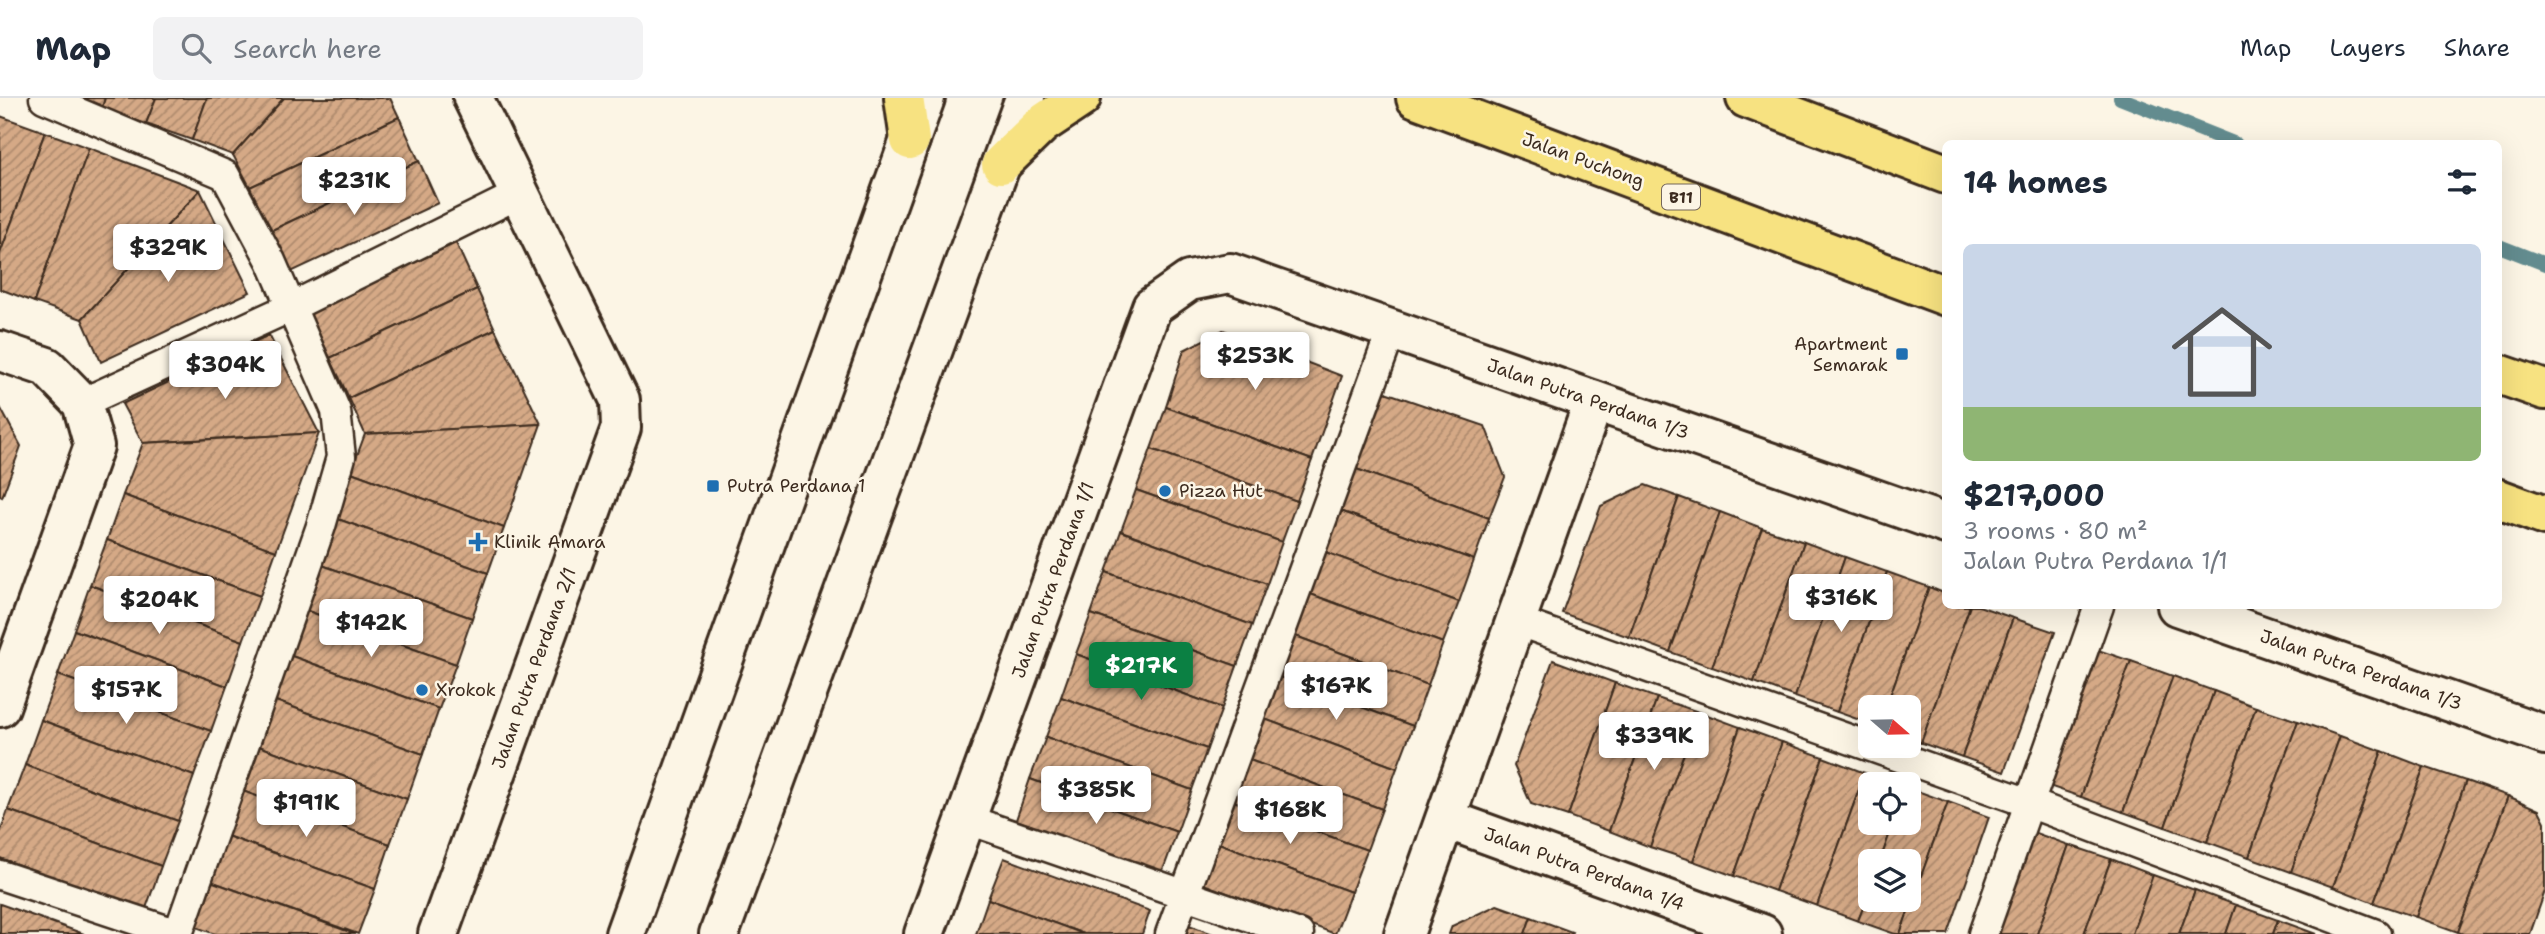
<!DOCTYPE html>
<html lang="en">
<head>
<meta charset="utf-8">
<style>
	:root { --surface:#fff; --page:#f2f2f3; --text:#1f2937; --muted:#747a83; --line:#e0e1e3; --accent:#0b8043 }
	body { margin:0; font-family:"Shantell Sans",sans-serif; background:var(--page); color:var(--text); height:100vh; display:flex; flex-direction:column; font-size:26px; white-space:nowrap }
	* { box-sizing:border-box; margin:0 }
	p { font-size:23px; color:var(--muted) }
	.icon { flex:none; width:38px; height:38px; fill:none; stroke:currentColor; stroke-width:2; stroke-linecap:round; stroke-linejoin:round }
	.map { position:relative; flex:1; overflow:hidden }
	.details { position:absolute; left:1942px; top:42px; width:560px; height:469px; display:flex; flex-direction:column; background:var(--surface); border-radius:10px; box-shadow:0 7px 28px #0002 }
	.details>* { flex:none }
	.needle { width:46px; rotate:110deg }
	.fabs { position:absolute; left:1858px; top:597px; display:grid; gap:14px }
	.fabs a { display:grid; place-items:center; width:63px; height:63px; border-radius:10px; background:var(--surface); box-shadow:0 7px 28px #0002; font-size:35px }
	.price { position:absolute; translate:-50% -60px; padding:0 16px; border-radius:7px; background:#fff; color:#222; font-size:23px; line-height:46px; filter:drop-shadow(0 2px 4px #0008) }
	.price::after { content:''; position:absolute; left:50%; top:42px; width:21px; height:16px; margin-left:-10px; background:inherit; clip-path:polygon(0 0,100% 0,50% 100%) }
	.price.active { background:var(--accent); color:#fff }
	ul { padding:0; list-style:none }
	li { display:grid; align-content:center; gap:14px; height:371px; padding:0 21px }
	li span { display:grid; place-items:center; height:217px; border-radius:10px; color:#555 }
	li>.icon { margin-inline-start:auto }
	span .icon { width:126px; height:126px; fill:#fffc; stroke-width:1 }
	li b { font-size:30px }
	h2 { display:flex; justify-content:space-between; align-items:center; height:84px; padding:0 21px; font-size:30px }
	header { display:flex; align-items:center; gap:42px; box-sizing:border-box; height:98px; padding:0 35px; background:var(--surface); border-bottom:2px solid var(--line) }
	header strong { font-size:33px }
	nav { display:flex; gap:38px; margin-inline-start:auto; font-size:24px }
	.search { width:490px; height:63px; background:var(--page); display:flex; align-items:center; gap:18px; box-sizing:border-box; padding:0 24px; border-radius:10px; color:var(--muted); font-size:26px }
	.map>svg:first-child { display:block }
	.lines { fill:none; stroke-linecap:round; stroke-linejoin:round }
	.stream { stroke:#638c8f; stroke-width:14 }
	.building { fill:url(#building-hatch); stroke:#3b2a1e; stroke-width:2 }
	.service-casing { stroke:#3b2a1e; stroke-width:33 }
	.minor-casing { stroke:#3b2a1e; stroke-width:44 }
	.tertiary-casing { stroke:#3b2a1e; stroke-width:44 }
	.primary-casing { stroke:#3b2a1e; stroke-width:44 }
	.service { stroke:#fcf5e5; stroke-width:28 }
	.minor { stroke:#fcf5e5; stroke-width:38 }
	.tertiary { stroke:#fcf5e5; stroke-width:38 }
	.primary { stroke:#f7e281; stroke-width:38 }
	.poi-dot { fill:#1f6fb2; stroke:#fcf5e5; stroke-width:2.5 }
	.labels { text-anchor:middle; stroke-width:5; stroke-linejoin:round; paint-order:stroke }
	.shield { fill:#fcf5e5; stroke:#75675a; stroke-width:2 }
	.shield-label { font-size:16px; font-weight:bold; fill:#3b2a1e }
	.street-label { font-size:18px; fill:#3b2a1e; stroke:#fcf5e5 }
	.poi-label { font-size:18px; fill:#3b2a1e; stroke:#fcf5e5; text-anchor:start }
</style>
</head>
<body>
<header>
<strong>Map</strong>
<div class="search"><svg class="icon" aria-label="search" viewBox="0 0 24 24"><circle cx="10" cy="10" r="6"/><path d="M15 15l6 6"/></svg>Search here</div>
<nav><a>Map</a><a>Layers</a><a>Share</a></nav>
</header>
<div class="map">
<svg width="2545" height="836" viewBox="0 0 2545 836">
	<defs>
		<pattern id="building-hatch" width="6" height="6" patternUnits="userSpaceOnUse" patternTransform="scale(1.75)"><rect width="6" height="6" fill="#d5a986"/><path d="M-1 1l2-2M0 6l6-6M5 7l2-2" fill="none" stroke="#ae8a6d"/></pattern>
	</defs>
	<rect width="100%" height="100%" fill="#fcf5e5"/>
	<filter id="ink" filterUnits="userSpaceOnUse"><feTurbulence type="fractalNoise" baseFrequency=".0143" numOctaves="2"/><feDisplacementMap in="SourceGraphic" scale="14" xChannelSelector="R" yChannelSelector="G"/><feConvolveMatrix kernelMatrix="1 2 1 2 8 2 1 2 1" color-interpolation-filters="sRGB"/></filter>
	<g filter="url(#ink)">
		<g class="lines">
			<g class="stream">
				<polyline points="2120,0 2236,46"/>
				<polyline points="2499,148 2545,166"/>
			</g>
		</g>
		<g class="building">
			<polygon points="75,0 105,0 102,10"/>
			<polygon points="105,0 156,0 146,26 102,10"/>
			<polygon points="156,0 207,0 192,42 146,26"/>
			<polygon points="207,0 284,0 233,57 192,42"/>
			<polygon points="284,0 390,0 399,19 250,89 233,57"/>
			<polygon points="0,18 45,34 0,156"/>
			<polygon points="399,19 419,63 270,133 250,89"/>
			<polygon points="45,34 89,50 34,204 0,191 0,156"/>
			<polygon points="89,50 200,92 82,221 34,204"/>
			<polygon points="419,63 438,105 289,175 270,133"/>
			<polygon points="200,92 250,194 101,264 82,221"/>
			<polygon points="456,145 477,191 330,260 309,214"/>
			<polygon points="477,191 495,231 349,300 330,260"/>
			<polygon points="495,231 541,326 365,336 349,300"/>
			<polygon points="1223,232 1342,278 1312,362 1166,309 1184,252"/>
			<polygon points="269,237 319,335 143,345 122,306"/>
			<polygon points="1379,292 1485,328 1505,379 1489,420 1351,369"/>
			<polygon points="0,309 21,348 2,399 0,398"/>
			<polygon points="1166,309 1312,362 1297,403 1151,351"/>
			<polygon points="541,326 504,430 351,374 365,336"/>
			<polygon points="319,335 276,453 123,397 143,345"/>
			<polygon points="1151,351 1297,403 1282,444 1136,392"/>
			<polygon points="1351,369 1489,420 1474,462 1335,411"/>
			<polygon points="351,374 504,430 488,475 335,420"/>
			<polygon points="1645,387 1679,399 1629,539 1562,515 1601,408"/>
			<polygon points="1136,392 1282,444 1267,486 1121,433"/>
			<polygon points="123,397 276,453 260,498 107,442"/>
			<polygon points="1679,399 1720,414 1670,554 1629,539"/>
			<polygon points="1335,411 1474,462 1459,504 1320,452"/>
			<polygon points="1720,414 1762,430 1712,569 1670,554"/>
			<polygon points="335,420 488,475 472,520 319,466"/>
			<polygon points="1762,430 1804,444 1754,584 1712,569"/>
			<polygon points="1121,433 1267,486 1252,527 1106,474"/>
			<polygon points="107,442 260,498 243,543 90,487"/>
			<polygon points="1804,444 1845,459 1795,599 1754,584"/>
			<polygon points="1320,452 1459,504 1443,545 1305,494"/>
			<polygon points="1845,459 1887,474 1837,614 1795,599"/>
			<polygon points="319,466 472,520 456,566 302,511"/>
			<polygon points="1106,474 1252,527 1237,568 1091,516"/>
			<polygon points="1887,474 1929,489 1886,609 1871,609 1871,626 1837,614"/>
			<polygon points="90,487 243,543 227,588 74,532"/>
			<polygon points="1929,489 1946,496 1946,508 1970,508 1921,645 1909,640 1909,609 1886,609"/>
			<polygon points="1305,494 1443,545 1428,587 1290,536"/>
			<polygon points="1970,508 1979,508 2013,520 1962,659 1921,645"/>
			<polygon points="302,511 456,566 439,611 286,556"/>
			<polygon points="1091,516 1237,568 1222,610 1076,556"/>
			<polygon points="2013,520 2055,534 2004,674 1962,659"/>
			<polygon points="74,532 227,588 211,633 58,577"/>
			<polygon points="1290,536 1428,587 1413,628 1274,577"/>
			<polygon points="2089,549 2131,563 2081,699 2040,685"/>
			<polygon points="286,556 439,611 423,656 270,601"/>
			<polygon points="1076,556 1222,610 1207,651 1061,599"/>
			<polygon points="1553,562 1615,585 1568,718 1531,706 1514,668"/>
			<polygon points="2131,563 2173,578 2123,714 2081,699"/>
			<polygon points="58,577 211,633 194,678 41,622"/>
			<polygon points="1274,577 1413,628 1397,670 1259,619"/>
			<polygon points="2173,578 2214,593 2165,729 2123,714"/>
			<polygon points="1615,585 1657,600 1609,733 1568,718"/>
			<polygon points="2214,593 2256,609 2207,744 2165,729"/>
			<polygon points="1061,599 1207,651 1192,692 1046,639"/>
			<polygon points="1657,600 1699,614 1650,749 1609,733"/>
			<polygon points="270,601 423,656 407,701 253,646"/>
			<polygon points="2256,609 2298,623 2249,759 2207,744"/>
			<polygon points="1699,614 1740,629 1693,763 1650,749"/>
			<polygon points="1259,619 1397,670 1382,711 1244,660"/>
			<polygon points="41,622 194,678 178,723 25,667"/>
			<polygon points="2298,623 2340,638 2291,774 2249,759"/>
			<polygon points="1740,629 1782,644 1734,778 1693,763"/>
			<polygon points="2340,638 2382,653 2333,789 2291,774"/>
			<polygon points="1046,639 1192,692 1177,734 1030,681"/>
			<polygon points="1782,644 1823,659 1775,793 1734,778"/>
			<polygon points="253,646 407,701 390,746 237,691"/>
			<polygon points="2382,653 2424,669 2374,805 2333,789"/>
			<polygon points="1823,659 1865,675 1817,808 1775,793"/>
			<polygon points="1244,660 1382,711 1367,752 1228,701"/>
			<polygon points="25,667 178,723 161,768 8,712"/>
			<polygon points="2424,669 2466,683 2416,819 2374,805"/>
			<polygon points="1865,675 1898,686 1871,686 1871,724 1894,724 1880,763 1871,763 1871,789 1858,823 1817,808"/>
			<polygon points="1030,681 1177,734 1162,775 1016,722"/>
			<polygon points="2466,683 2508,698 2458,834 2416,819"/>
			<polygon points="1909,690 1948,704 1900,836 1895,836 1858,823 1871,789 1871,802 1909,802 1909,763 1880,763 1894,724 1909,724"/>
			<polygon points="237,691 390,746 375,791 221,736"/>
			<polygon points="2508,698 2539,712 2545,724 2545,793 2530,836 2463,836 2458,834"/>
			<polygon points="1228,701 1367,752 1351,794 1213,743"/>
			<polygon points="1948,704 1989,719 1948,836 1900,836"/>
			<polygon points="8,712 161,768 145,813 0,760 0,735"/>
			<polygon points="2027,732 2069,747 2037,836 1990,836"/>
			<polygon points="221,736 375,791 358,836 205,781"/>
			<polygon points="1213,743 1351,794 1335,836 1198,784"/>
			<polygon points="2069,747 2111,761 2084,836 2037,836"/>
			<polygon points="1004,760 1150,813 1142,836 1084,836 988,801"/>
			<polygon points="2111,761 2153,777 2132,836 2084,836"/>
			<polygon points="2153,777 2195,792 2179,836 2132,836"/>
			<polygon points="205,781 355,836 215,836 188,826"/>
			<polygon points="2195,792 2236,807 2226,836 2179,836"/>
			<polygon points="988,801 1084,836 976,836"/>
			<polygon points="0,806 84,836 0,836"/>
			<polygon points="1497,807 1531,819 1525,836 1449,836 1452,828"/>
			<polygon points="2236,807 2278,822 2273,836 2226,836"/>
			<polygon points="1531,819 1572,834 1571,836 1525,836"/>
			<polygon points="2278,822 2316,836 2273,836"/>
			<polygon points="1189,827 1213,836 1186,836"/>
		</g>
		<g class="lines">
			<defs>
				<g id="service">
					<polyline points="44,0 225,77 271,163 336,313 341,359 321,428 178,836"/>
					<polyline points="82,305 291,209 519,96"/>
					<polyline points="1516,523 2029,705 2376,836"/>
					<polyline points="966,721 1299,836"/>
					<polyline points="0,777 178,836"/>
					<polyline points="1170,836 1392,231"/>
					<polyline points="1983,836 2099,508"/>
				</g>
				<g id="minor">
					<polyline points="0,253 47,269 82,305 94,348 0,609"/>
					<polyline points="2177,508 2545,637"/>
					<polyline points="1446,721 1762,836"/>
					<polyline points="438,836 621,330 620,302 473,0"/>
					<polyline points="924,836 1152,209 1189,183 1230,175 1946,426"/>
					<polyline points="1404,836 1594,303"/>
				</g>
				<g id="tertiary">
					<polyline points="625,836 925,0"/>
					<polyline points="719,836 1025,0"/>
				</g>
				<g id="primary">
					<polyline points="904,0 910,42"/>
					<polyline points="1416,0 1946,198"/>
					<polyline points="1746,0 1946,76"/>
					<polyline points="1001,66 1042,26 1081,0"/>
					<polyline points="2499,276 2545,292"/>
					<polyline points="2499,401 2545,418"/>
				</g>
			</defs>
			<use href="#service" class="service-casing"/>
			<use href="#minor" class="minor-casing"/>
			<use href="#tertiary" class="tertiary-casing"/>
			<use href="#primary" class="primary-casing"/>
			<use href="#service" class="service"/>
			<use href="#minor" class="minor"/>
			<use href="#tertiary" class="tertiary"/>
			<use href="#primary" class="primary"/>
		</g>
	</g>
	<g class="poi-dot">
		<rect x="1895" y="249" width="14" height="14" rx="3.5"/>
		<rect x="706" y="381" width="14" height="14" rx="3.5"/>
		<circle cx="1165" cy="393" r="7"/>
		<path d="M474.5 433.5h7v7h7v7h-7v7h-7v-7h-7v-7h7z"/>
		<circle cx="422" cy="592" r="7"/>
	</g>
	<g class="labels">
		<rect class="shield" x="1662" y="86.5" width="38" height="25" rx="5"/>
		<g class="shield-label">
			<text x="1681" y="105">B11</text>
		</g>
		<g class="street-label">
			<text transform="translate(1583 62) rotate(20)" y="6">Jalan Puchong</text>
			<text transform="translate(1588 301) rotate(19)" y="6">Jalan Putra Perdana 1/3</text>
			<text transform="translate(1053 482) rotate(-70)" y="6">Jalan Putra Perdana 1/1</text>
			<text transform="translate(534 570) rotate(-70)" y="6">Jalan Putra Perdana 2/1</text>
			<text transform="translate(2361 572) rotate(19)" y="6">Jalan Putra Perdana 1/3</text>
			<text transform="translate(1584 771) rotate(20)" y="6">Jalan Putra Perdana 1/4</text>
		</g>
		<g class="poi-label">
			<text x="1888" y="252" text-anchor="end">Apartment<tspan x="1888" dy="21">Semarak</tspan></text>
			<text x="727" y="394">Putra Perdana 1</text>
			<text x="1179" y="399">Pizza Hut</text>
			<text x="494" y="450">Klinik Amara</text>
			<text x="436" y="598">Xrokok</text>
		</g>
	</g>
</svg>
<div class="fabs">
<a><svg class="needle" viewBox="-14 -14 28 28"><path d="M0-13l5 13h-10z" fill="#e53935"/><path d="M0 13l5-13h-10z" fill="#747a83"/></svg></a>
<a><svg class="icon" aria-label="locate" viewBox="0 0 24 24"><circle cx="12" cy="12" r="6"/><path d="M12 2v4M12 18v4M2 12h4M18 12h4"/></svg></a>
<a><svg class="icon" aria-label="layers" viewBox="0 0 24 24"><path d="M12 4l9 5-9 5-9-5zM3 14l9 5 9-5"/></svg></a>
</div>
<b class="price" style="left:354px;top:119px">$231K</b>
<b class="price" style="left:168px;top:186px">$329K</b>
<b class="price" style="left:1255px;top:294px">$253K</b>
<b class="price" style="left:225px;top:303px">$304K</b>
<b class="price" style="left:1841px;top:536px">$316K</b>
<b class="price" style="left:159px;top:538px">$204K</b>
<b class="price" style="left:371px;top:561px">$142K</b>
<b class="price active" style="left:1141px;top:604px">$217K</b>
<b class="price" style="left:1336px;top:624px">$167K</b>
<b class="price" style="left:126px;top:628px">$157K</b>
<b class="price" style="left:1654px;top:674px">$339K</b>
<b class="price" style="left:1096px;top:728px">$385K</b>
<b class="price" style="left:306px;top:741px">$191K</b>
<b class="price" style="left:1290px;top:748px">$168K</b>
<section class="details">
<h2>14 homes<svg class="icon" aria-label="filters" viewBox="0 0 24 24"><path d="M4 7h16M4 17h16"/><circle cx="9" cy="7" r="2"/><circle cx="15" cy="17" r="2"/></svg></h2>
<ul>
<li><span style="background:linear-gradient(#c9d6e8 75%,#8fb573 0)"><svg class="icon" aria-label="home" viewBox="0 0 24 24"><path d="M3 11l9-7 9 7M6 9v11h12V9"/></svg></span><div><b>$217,000</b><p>3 rooms · 80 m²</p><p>Jalan Putra Perdana 1/1</p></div></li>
</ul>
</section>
</div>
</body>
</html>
